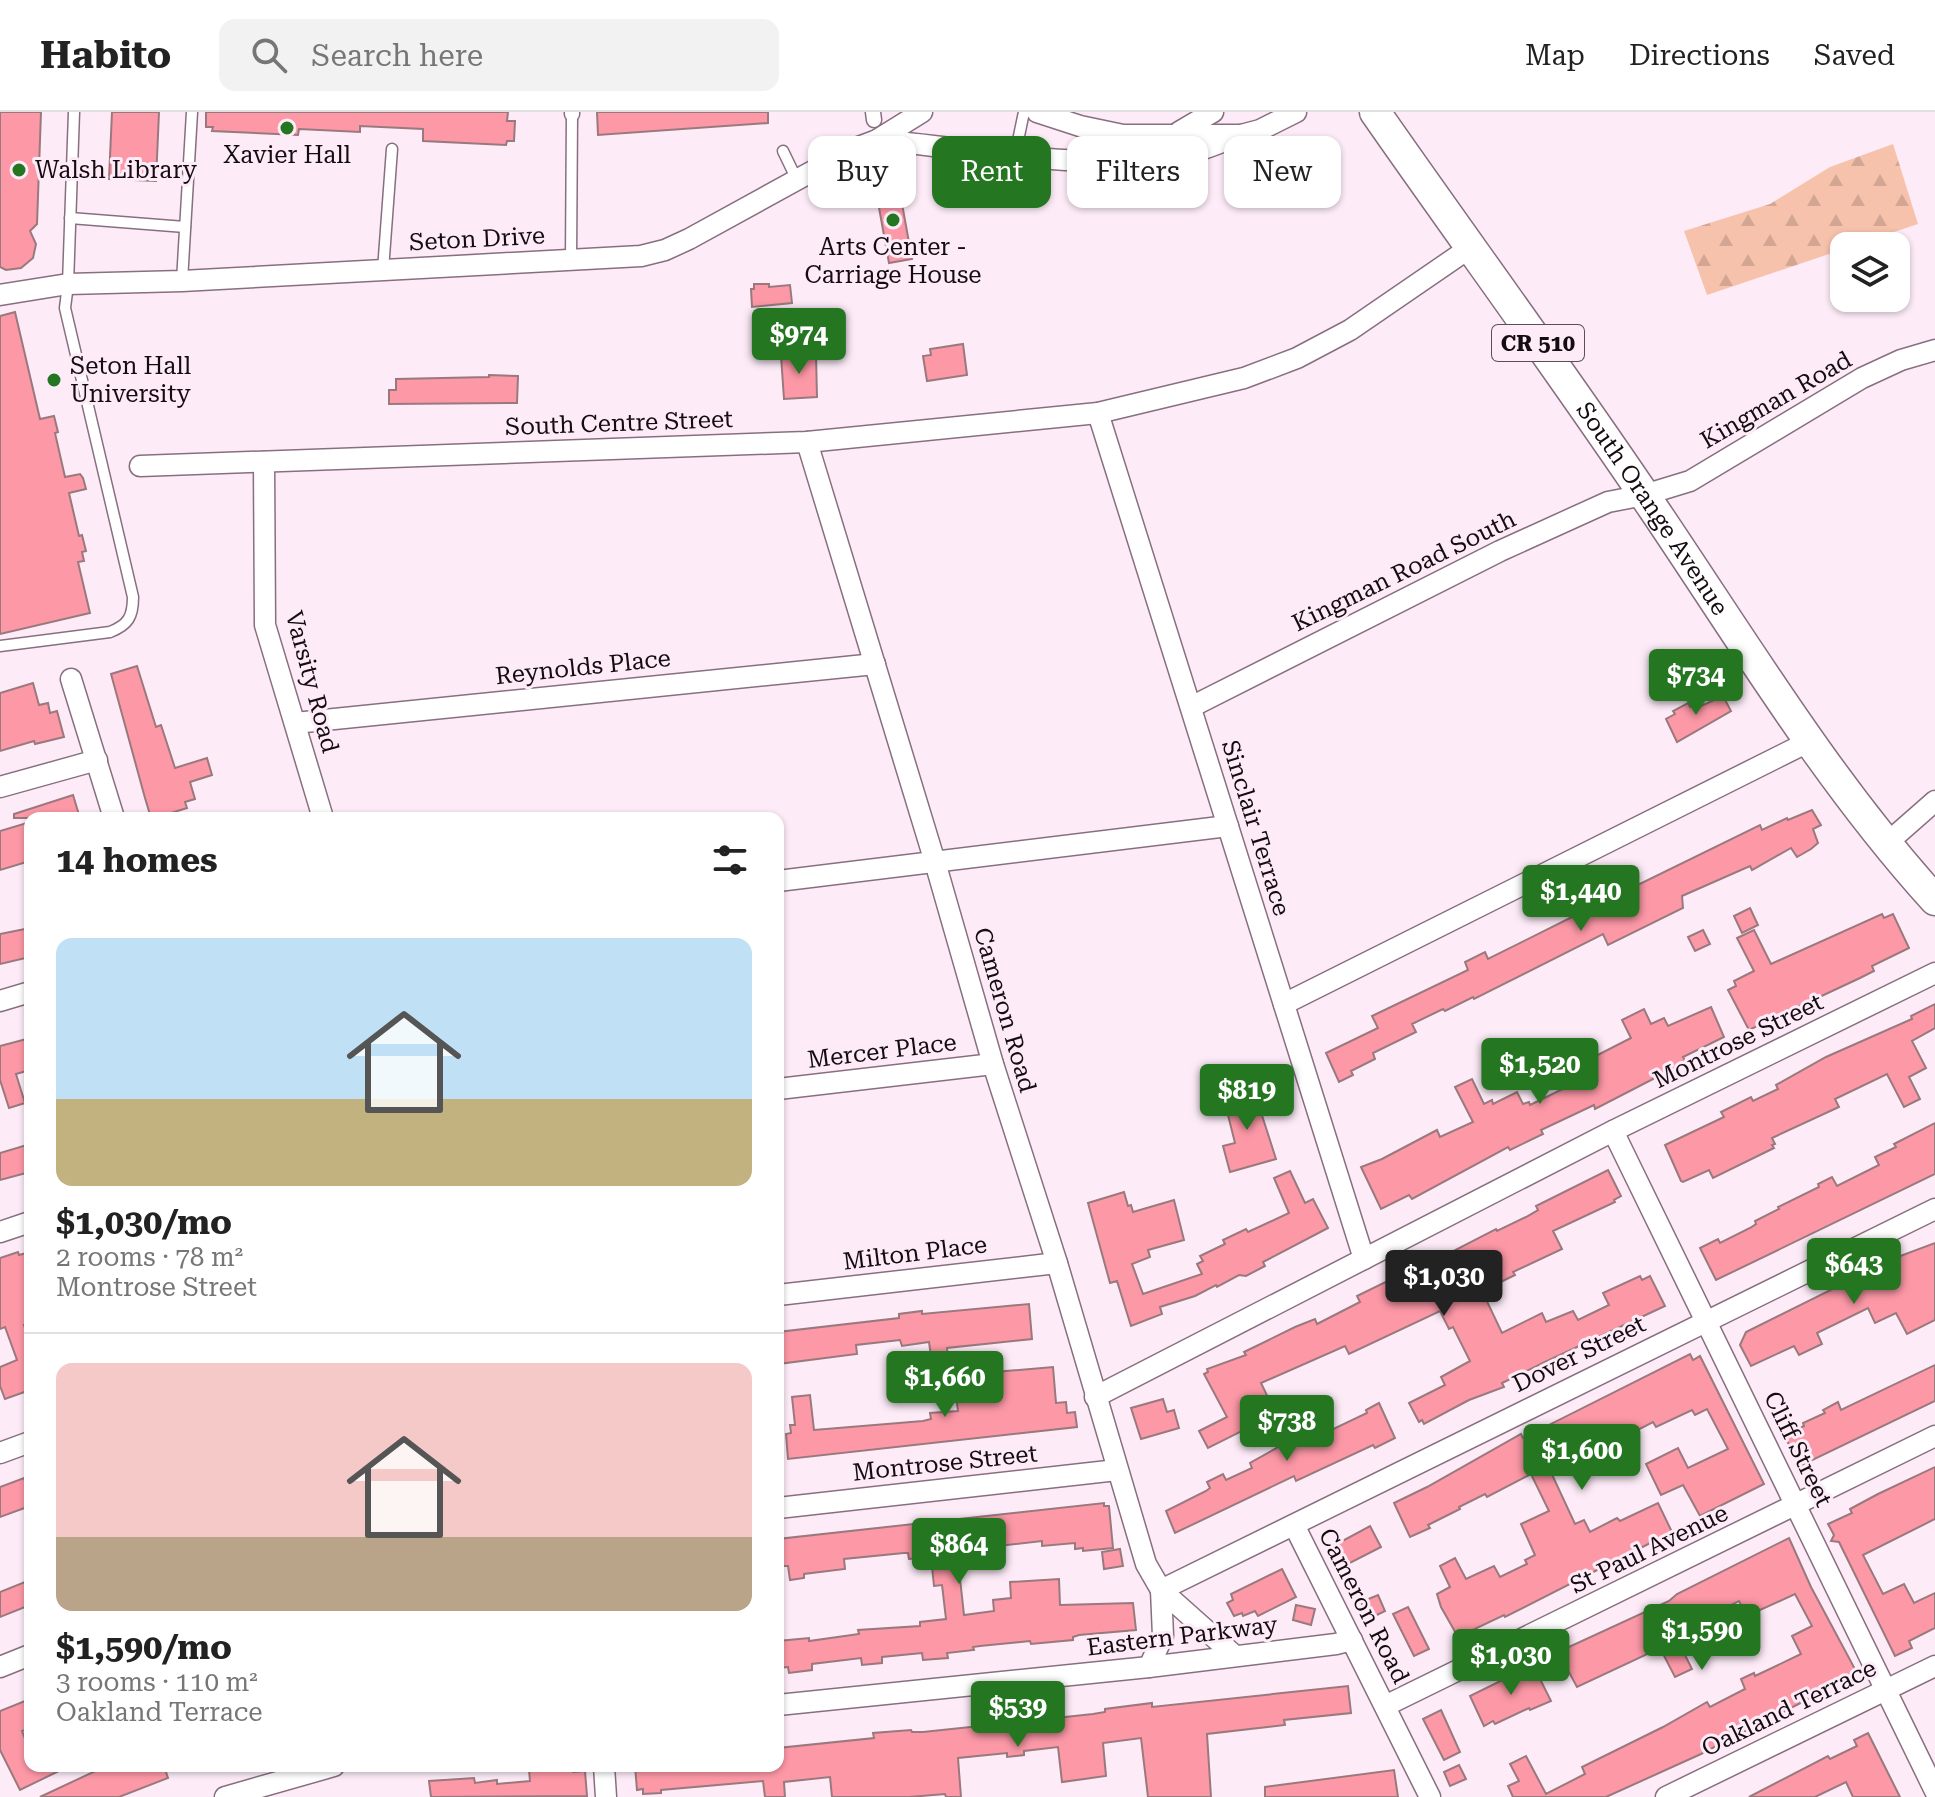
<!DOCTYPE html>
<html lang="en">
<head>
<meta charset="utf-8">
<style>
	:root { --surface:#fff; --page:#f2f2f2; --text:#222; --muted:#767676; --line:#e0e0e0; --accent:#247620 }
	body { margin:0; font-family:"Roboto Serif",serif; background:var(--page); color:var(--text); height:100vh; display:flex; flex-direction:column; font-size:30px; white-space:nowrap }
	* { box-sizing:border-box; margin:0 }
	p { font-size:26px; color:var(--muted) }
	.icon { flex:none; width:44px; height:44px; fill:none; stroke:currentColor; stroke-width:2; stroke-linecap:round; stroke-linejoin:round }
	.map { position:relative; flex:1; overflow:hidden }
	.panel { position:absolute; left:24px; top:700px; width:760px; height:960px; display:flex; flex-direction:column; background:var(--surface); border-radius:16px; box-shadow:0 2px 6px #0004 }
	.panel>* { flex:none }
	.banner { position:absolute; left:808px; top:24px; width:760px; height:72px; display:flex; gap:16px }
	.fabs { position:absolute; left:1830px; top:120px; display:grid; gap:16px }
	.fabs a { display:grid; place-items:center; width:80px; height:80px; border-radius:16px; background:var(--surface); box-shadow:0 2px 6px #0004; font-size:40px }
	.price { position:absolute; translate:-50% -68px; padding:0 18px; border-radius:8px; background:var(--accent); color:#fff; font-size:26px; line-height:52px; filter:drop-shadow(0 2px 4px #0008) }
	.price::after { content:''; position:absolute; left:50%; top:48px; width:24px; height:18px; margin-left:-12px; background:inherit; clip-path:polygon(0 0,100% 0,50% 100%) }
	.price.selected { background:#222; color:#fff }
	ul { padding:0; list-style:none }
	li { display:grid; align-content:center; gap:16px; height:424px; padding:0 32px }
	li+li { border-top:2px solid var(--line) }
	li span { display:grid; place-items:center; height:248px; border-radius:16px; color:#555 }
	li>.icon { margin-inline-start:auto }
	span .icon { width:144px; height:144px; fill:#fffc; stroke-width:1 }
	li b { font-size:34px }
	h2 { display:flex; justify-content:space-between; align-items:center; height:96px; padding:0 32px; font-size:34px }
	.chip { padding:0 28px; border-radius:16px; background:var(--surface); box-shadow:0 2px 6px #0004; font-size:28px; line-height:72px }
	.chip.selected { background:var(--accent); color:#fff }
	header { display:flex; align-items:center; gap:48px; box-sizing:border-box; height:112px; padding:0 40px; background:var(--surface); border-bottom:2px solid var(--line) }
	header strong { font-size:38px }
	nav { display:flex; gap:44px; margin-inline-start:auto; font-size:28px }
	.search { width:560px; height:72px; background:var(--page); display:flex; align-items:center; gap:20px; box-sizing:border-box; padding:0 28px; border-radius:16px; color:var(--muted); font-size:30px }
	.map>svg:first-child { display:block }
	.forest { fill:url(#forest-firs) }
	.building { fill:#fd98a7; stroke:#99797d; stroke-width:2 }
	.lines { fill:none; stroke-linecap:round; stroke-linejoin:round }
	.service-casing { stroke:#886f80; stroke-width:13 }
	.pedestrian-casing { stroke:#886f80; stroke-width:17 }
	.minor-casing { stroke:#886f80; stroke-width:23 }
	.primary-casing { stroke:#886f80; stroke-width:33 }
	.service { stroke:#fff; stroke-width:10 }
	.pedestrian { stroke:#fff; stroke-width:14 }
	.minor { stroke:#fff; stroke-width:20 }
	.primary { stroke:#fff; stroke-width:30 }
	.poi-dot { fill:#247620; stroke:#fdecf8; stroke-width:3 }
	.labels { text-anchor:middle; stroke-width:6; stroke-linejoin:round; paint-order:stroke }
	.shield { fill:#fdecf8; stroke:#5b4f57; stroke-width:2 }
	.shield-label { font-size:22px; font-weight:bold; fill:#150c12 }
	.poi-label { font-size:24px; fill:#150c12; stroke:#fdecf8 }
	.street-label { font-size:24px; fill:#150c12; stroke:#fdecf8 }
</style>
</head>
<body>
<header>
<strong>Habito</strong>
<div class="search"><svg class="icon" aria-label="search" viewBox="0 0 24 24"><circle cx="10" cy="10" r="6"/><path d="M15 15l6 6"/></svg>Search here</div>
<nav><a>Map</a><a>Directions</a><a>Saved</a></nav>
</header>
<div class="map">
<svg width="1935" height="1685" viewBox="0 0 1935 1685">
	<defs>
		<pattern id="forest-firs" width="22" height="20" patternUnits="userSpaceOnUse" patternTransform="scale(2)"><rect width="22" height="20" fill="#f7c2ac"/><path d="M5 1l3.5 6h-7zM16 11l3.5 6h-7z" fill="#d3a693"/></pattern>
	</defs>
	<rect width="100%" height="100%" fill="#fdecf8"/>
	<polygon class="forest" points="1893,32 1918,112 1852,134 1844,134 1844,137 1707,183 1684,119 1770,92 1830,55"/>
	<g class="building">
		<polygon points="0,0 41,0 37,112 30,119 36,132 33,146 21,156 6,158 0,155"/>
		<polygon points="112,0 159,0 156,69 109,67"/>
		<polygon points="206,0 508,0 507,9 515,9 514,29 507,29 506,33 423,29 423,17 360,14 360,20 299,17 298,23 212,19 213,15 206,15"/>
		<polygon points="597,0 768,0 768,11 598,23"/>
		<polygon points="897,64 912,147 889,151 874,68"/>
		<polygon points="754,172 769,172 769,175 790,173 792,191 752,195 751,177 754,177"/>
		<polygon points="15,200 40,307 54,304 58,320 55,321 65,365 80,362 83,366 86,377 69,381 79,424 82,423 86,439 82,440 84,449 78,450 90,501 0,522 0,204"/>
		<polygon points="963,232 967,263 927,269 923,244 931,243 930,237"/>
		<polygon points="816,242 817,285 784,287 781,244"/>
		<polygon points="489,263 518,264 517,291 389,292 389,278 396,278 396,267 489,265"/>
		<polygon points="137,554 156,615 161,613 175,656 207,646 212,663 190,670 195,687 185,690 187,696 155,706 151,706 145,686 111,562"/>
		<polygon points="33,571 39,593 48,591 50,601 57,599 64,625 35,632 34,629 0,639 0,581"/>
		<polygon points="1723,584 1731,599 1677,630 1666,607 1675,602 1673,599 1688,591 1690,595 1699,591 1701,594"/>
		<polygon points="73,683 80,706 14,706 14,702"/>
		<polygon points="1812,698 1821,713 1813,717 1818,731 1811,737 1797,745 1791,736 1752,758 1750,754 1682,784 1683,796 1608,833 1603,822 1474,887 1473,885 1445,899 1443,897 1412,912 1416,920 1373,941 1375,947 1351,959 1353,963 1339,970 1326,941 1378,916 1372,904 1468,858 1465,850 1485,840 1488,847 1582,800 1584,805 1613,791 1611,786 1760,713 1762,718 1787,706 1788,708"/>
		<polygon points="30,710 30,749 0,758 0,719"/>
		<polygon points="1750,796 1758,813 1742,821 1734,804"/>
		<polygon points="1882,802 1884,806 1893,802 1909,836 1872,854 1874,859 1860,866 1749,918 1728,878 1736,874 1734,869 1754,859 1737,826 1754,818 1771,852"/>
		<polygon points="30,816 30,845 0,852 0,822"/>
		<polygon points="1703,818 1710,832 1695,839 1688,825"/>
		<polygon points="1935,892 1935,916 1912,929 1926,956 1909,965 1920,987 1904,995 1887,962 1835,987 1839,995 1772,1026 1775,1032 1772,1033 1774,1036 1713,1066 1709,1058 1683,1070 1681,1069 1665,1033 1724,1005 1721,1000 1751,985 1753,989 1778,977 1776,973 1826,945 1912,907 1911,904"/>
		<polygon points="1711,895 1724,925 1683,945 1686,950 1595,997 1594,993 1541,1018 1543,1022 1510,1038 1508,1035 1412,1087 1409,1083 1381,1097 1361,1055 1382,1047 1437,1018 1440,1025 1473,1010 1455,975 1472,967 1484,992 1492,988 1493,992 1517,980 1523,992 1529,990 1530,993 1575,971 1567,955 1587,945 1588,948 1631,926 1622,908 1644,897 1651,912 1664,906 1668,914"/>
		<polygon points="30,926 30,958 16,962 25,991 9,996 0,968 0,934"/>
		<polygon points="1250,976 1255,992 1258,991 1276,1047 1230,1060 1223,1034 1235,1031 1223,983"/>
		<polygon points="1935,1011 1935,1062 1716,1168 1700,1136 1718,1127 1720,1131 1750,1116 1756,1112 1755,1109 1779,1097 1778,1095 1819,1075 1818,1072 1832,1065 1837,1074 1879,1053 1875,1045 1896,1035 1894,1032"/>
		<polygon points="30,1032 30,1060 0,1068 0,1041"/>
		<polygon points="1608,1058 1621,1084 1614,1088 1615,1090 1553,1119 1562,1137 1513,1160 1515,1163 1482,1179 1502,1221 1542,1201 1546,1210 1573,1199 1578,1208 1609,1193 1603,1181 1640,1164 1642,1168 1650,1164 1665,1194 1545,1250 1502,1271 1504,1275 1469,1288 1424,1312 1422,1308 1419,1310 1409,1291 1445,1273 1441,1265 1470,1249 1453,1215 1449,1217 1440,1199 1349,1242 1345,1234 1261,1271 1276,1302 1208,1336 1199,1319 1227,1305 1204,1262 1208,1260 1207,1257 1246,1243 1244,1240 1295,1215 1315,1207 1317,1212 1360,1190 1357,1184 1443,1142 1444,1144 1496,1117 1497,1119 1526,1105 1538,1098 1536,1094"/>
		<polygon points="1290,1059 1305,1091 1313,1087 1328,1116 1263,1150 1265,1154 1246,1164 1239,1163 1217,1175 1216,1173 1195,1184 1160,1195 1162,1202 1131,1214 1117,1169 1110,1171 1088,1091 1124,1080 1128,1094 1131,1093 1133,1100 1174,1088 1184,1128 1148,1138 1150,1145 1132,1152 1143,1182 1202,1162 1197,1152 1203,1149 1200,1144 1225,1132 1223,1128 1246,1117 1248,1120 1289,1101 1274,1066"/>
		<polygon points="1935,1131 1935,1208 1907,1222 1896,1201 1875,1211 1868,1196 1817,1221 1822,1232 1799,1243 1794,1234 1751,1254 1740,1233 1746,1220 1895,1146"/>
		<polygon points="18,1140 19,1143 30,1140 30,1212 24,1213 30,1230 30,1278 5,1287 0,1274 0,1255 17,1248 5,1215 0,1217 0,1146"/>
		<polygon points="1029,1192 1032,1227 947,1236 950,1264 934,1266 929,1230 902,1234 900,1228 856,1233 857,1242 778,1252 778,1220 899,1206 899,1202 922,1199 922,1202"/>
		<polygon points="1690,1242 1693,1248 1700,1244 1764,1372 1700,1404 1683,1373 1661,1383 1646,1352 1678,1336 1688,1356 1728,1337 1707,1297 1695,1303 1692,1298 1656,1315 1653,1310 1632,1321 1630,1317 1548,1354 1575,1412 1584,1408 1590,1420 1617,1406 1620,1409 1658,1391 1672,1420 1505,1505 1504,1503 1458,1525 1441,1495 1437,1482 1450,1475 1440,1454 1455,1446 1466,1467 1494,1454 1500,1465 1527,1452 1525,1448 1535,1443 1521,1412 1549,1399 1531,1362 1487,1385 1485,1382 1459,1395 1460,1397 1428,1413 1430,1416 1410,1425 1394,1391 1427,1375 1521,1322 1523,1326"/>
		<polygon points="1935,1253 1935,1289 1800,1354 1786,1327 1795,1322 1794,1319 1804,1314 1803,1311 1825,1301 1823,1298 1838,1290 1841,1298"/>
		<polygon points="1053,1255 1056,1291 1066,1290 1067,1301 1075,1300 1077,1315 788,1347 786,1322 791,1321 790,1313 795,1313 792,1285 810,1283 814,1318 923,1309 931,1307 930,1301 958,1299 956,1284 996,1279 994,1260"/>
		<polygon points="1163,1287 1167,1300 1174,1298 1179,1316 1141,1327 1131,1296"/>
		<polygon points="1305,1291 1321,1323 1367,1301 1366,1298 1379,1291 1395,1326 1375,1336 1373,1333 1296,1369 1294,1364 1175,1421 1166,1399 1206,1379 1210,1376 1207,1370 1223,1362 1226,1368 1252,1356 1250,1351 1303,1321 1291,1298"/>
		<polygon points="1935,1355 1935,1407 1863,1443 1883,1482 1904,1472 1914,1491 1935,1481 1935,1516 1909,1529 1912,1536 1895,1544 1839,1430 1831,1429 1834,1423 1828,1412 1852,1401 1850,1397 1878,1382"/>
		<polygon points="24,1366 30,1384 30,1394 0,1405 0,1375"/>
		<polygon points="1104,1391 1104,1394 1109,1394 1113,1436 1083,1439 1083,1436 1075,1437 1075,1431 1042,1434 1042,1429 997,1434 998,1438 969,1440 969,1446 958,1448 964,1503 994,1499 993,1488 1011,1486 1010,1470 1059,1467 1060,1493 1133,1491 1136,1518 1079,1523 1073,1525 1073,1528 1031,1532 1030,1529 980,1534 973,1535 974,1538 947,1541 948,1546 923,1548 922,1541 882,1545 882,1551 862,1553 861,1546 812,1552 812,1558 789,1561 788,1555 778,1556 778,1529 809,1526 809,1529 859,1522 858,1518 920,1514 920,1510 946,1507 942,1473 934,1474 931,1445 909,1447 908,1441 904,1441 844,1447 845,1457 804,1462 804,1466 790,1468 788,1454 780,1454 778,1427"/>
		<polygon points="1370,1414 1381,1435 1346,1453 1335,1433"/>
		<polygon points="1789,1426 1811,1475 1856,1559 1817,1580 1818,1582 1701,1642 1606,1685 1513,1685 1508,1674 1519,1669 1510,1652 1526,1644 1546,1682 1585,1662 1582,1655 1663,1615 1707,1590 1710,1595 1745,1577 1741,1567 1754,1561 1755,1564 1801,1542 1792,1524 1812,1514 1795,1482 1747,1504 1739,1489 1705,1506 1708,1513 1677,1527 1692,1557 1675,1565 1660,1536 1577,1575 1558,1540 1669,1489 1677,1482"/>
		<polygon points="1120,1437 1123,1454 1104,1457 1102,1440"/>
		<polygon points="1282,1457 1296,1485 1258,1504 1255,1499 1243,1504 1242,1501 1234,1504 1227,1491 1233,1488 1231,1482"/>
		<polygon points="30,1468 30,1493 0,1505 0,1480"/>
		<polygon points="1378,1483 1385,1499 1369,1507 1361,1490"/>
		<polygon points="1296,1493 1315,1497 1311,1513 1293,1508"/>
		<polygon points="1408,1495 1429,1537 1414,1544 1393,1502"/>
		<polygon points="1533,1553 1551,1589 1530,1598 1529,1596 1495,1612 1493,1609 1484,1614 1470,1584"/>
		<polygon points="1348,1574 1351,1601 1284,1608 1285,1613 1207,1622 1211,1685 1148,1685 1141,1626 1103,1631 1106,1664 1062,1670 1058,1635 1024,1639 1024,1643 1007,1645 1007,1641 958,1646 961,1685 946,1685 945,1682 909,1685 832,1685 830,1665 784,1670 785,1685 765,1685 763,1669 661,1678 661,1681 643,1682 643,1677 637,1678 635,1654 778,1654 778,1636 874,1626 873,1621 911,1618 912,1620 923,1620 1093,1602 1105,1600 1105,1597 1152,1591 1152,1595"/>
		<polygon points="30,1587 30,1616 22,1619 30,1639 30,1654 69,1654 20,1678 0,1638 0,1599"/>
		<polygon points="1441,1598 1460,1640 1444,1648 1423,1607"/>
		<polygon points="1868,1621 1900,1685 1853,1685 1846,1670 1815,1685 1749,1685 1828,1644 1830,1647 1857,1634 1854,1628"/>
		<polygon points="1459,1653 1466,1667 1450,1674 1444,1660"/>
		<polygon points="106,1654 164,1654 168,1666 119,1685 40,1685"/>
		<polygon points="573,1654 573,1660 585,1659 587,1684 431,1685 429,1669 474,1666 475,1671 497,1668 497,1672 530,1669 529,1658"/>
		<polygon points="1394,1658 1398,1685 1265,1685 1265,1675"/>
	</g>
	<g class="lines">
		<defs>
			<g id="service">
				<polyline points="783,39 797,68"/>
				<polyline points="1015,43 1024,0"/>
				<polyline points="70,106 185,115"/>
				<polyline points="571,148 572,2"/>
				<polyline points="383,158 392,37"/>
				<polyline points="182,169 192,0"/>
				<path d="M0,534L110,520C128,513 133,505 133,485L65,196L68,172L74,0"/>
			</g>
			<g id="pedestrian">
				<polyline points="873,0 874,8"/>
				<polyline points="572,2 572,0"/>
			</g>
			<g id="minor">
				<polyline points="1037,0 1080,14 1123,23 1241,23 1260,18 1296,0"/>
				<polyline points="1179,20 1213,0"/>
				<path d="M877,28C974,36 1081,60 1177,44C1198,41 1220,30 1241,23"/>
				<polyline points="0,183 68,172 182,169 641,144 665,138 689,127 853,37 877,28 922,0"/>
				<polyline points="1098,301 1364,1147"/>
				<polyline points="807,330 935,750 993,952 1057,1151 1146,1452 1161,1478 1234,1543"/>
				<polyline points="264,350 265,513 323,706"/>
				<polyline points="140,354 807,330 1098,301 1244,266 1297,246 1350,218 1471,135"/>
				<polyline points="71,567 114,706"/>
				<polyline points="1191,595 1500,439 1608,390 1644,383 1690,369 1862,266 1901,248 1935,238"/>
				<polyline points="295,611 875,552"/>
				<polyline points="0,675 97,648"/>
				<polyline points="1886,732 1935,689"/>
				<polyline points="778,769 1228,714"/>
				<polyline points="0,889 30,880"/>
				<polyline points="1284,892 1810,629"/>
				<polyline points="778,977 993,952"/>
				<polyline points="1613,1019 1935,1679"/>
				<polyline points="0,1120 30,1110"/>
				<polyline points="778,1183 1057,1151"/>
				<polyline points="1095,1285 1613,1019 1935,861"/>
				<polyline points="0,1341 30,1330"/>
				<polyline points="778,1396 1117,1358"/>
				<polyline points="1294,1413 1430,1685"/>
				<polyline points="1161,1478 1935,1097"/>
				<polyline points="0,1555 30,1543"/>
				<polyline points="1149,1555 1163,1524 1161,1478"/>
				<polyline points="778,1593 1149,1555 1336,1532 1352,1528"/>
				<polyline points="1385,1594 1935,1324"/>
				<polyline points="604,1654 606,1685"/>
				<polyline points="225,1685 334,1654"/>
				<polyline points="1666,1685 1935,1554"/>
			</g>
			<g id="primary">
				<path id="s1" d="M1375,0C1467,132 1563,262 1653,396C1743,529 1827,669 1935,788"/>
			</g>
		</defs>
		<use href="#service" class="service-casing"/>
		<use href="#pedestrian" class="pedestrian-casing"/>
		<use href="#minor" class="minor-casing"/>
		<use href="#primary" class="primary-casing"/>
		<use href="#service" class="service"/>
		<use href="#pedestrian" class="pedestrian"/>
		<use href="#minor" class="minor"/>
		<use href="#primary" class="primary"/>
	</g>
	<g class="poi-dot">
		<circle cx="287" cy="16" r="8"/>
		<circle cx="19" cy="58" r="8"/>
		<circle cx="893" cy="108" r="8"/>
		<circle cx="54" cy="268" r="8"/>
	</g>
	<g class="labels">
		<rect class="shield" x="1492" y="213" width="92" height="36" rx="6"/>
		<g class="shield-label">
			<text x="1538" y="239">CR 510</text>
		</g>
		<g class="poi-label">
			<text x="287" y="51">Xavier Hall</text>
			<text x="35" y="66" text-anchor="start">Walsh Library</text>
			<text x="893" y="143">Arts Center -<tspan x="893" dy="28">Carriage House</tspan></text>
			<text x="70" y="262" text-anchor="start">Seton Hall<tspan x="70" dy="28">University</tspan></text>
		</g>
		<g class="street-label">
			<text transform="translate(477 127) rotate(-3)" y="8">Seton Drive</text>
			<text transform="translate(1776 288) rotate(-30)" y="8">Kingman Road</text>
			<text transform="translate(619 311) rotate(-2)" y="8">South Centre Street</text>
			<text dy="8" stroke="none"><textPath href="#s1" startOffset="484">South Orange Avenue</textPath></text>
			<text transform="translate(1404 459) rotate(-26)" y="8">Kingman Road South</text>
			<text transform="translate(583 555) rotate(-6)" y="8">Reynolds Place</text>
			<text transform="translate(312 570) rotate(75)" y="8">Varsity Road</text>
			<text transform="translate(1256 716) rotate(73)" y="8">Sinclair Terrace</text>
			<text transform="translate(1005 898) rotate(74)" y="8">Cameron Road</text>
			<text transform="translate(1738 929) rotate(-26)" y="8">Montrose Street</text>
			<text transform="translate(882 939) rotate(-7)" y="8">Mercer Place</text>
			<text transform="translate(915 1141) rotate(-7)" y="8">Milton Place</text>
			<text transform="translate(1579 1242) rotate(-26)" y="8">Dover Street</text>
			<text transform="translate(1798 1337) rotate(64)" y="8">Cliff Street</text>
			<text transform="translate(945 1351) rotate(-6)" y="8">Montrose Street</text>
			<text transform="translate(1649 1437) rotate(-26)" y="8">St Paul Avenue</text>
			<text transform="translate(1364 1494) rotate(63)" y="8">Cameron Road</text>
			<text transform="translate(1182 1524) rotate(-7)" y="8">Eastern Parkway</text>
			<text transform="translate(1789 1596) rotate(-26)" y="8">Oakland Terrace</text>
		</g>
	</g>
</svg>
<div class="fabs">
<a><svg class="icon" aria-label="layers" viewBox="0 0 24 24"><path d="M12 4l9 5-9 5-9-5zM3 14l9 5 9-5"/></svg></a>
</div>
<b class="price" style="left:799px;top:264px">$974</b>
<b class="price" style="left:1696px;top:605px">$734</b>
<b class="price" style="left:1581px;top:821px">$1,440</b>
<b class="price" style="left:1540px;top:994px">$1,520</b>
<b class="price" style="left:1247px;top:1020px">$819</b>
<b class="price" style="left:1854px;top:1194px">$643</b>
<b class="price selected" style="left:1444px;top:1206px">$1,030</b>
<b class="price" style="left:945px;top:1307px">$1,660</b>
<b class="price" style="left:1287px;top:1351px">$738</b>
<b class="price" style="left:1582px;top:1380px">$1,600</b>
<b class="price" style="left:959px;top:1474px">$864</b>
<b class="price" style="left:1702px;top:1560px">$1,590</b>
<b class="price" style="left:1511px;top:1585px">$1,030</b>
<b class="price" style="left:1018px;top:1637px">$539</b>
<div class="banner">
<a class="chip">Buy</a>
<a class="chip selected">Rent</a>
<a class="chip">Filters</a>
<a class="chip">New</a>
</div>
<section class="panel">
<h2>14 homes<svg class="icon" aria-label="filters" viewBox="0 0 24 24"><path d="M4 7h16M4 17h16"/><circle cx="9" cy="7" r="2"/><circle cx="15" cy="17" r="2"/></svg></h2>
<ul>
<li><span style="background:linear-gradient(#bfe0f5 65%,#c2b280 0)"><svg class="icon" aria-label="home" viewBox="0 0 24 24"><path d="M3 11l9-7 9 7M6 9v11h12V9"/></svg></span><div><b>$1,030/mo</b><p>2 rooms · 78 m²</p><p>Montrose Street</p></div></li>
<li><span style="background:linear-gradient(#f6c9c9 70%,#b9a48a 0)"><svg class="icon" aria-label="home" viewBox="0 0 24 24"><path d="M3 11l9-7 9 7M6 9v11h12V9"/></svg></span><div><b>$1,590/mo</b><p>3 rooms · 110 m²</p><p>Oakland Terrace</p></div></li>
</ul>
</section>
</div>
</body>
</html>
